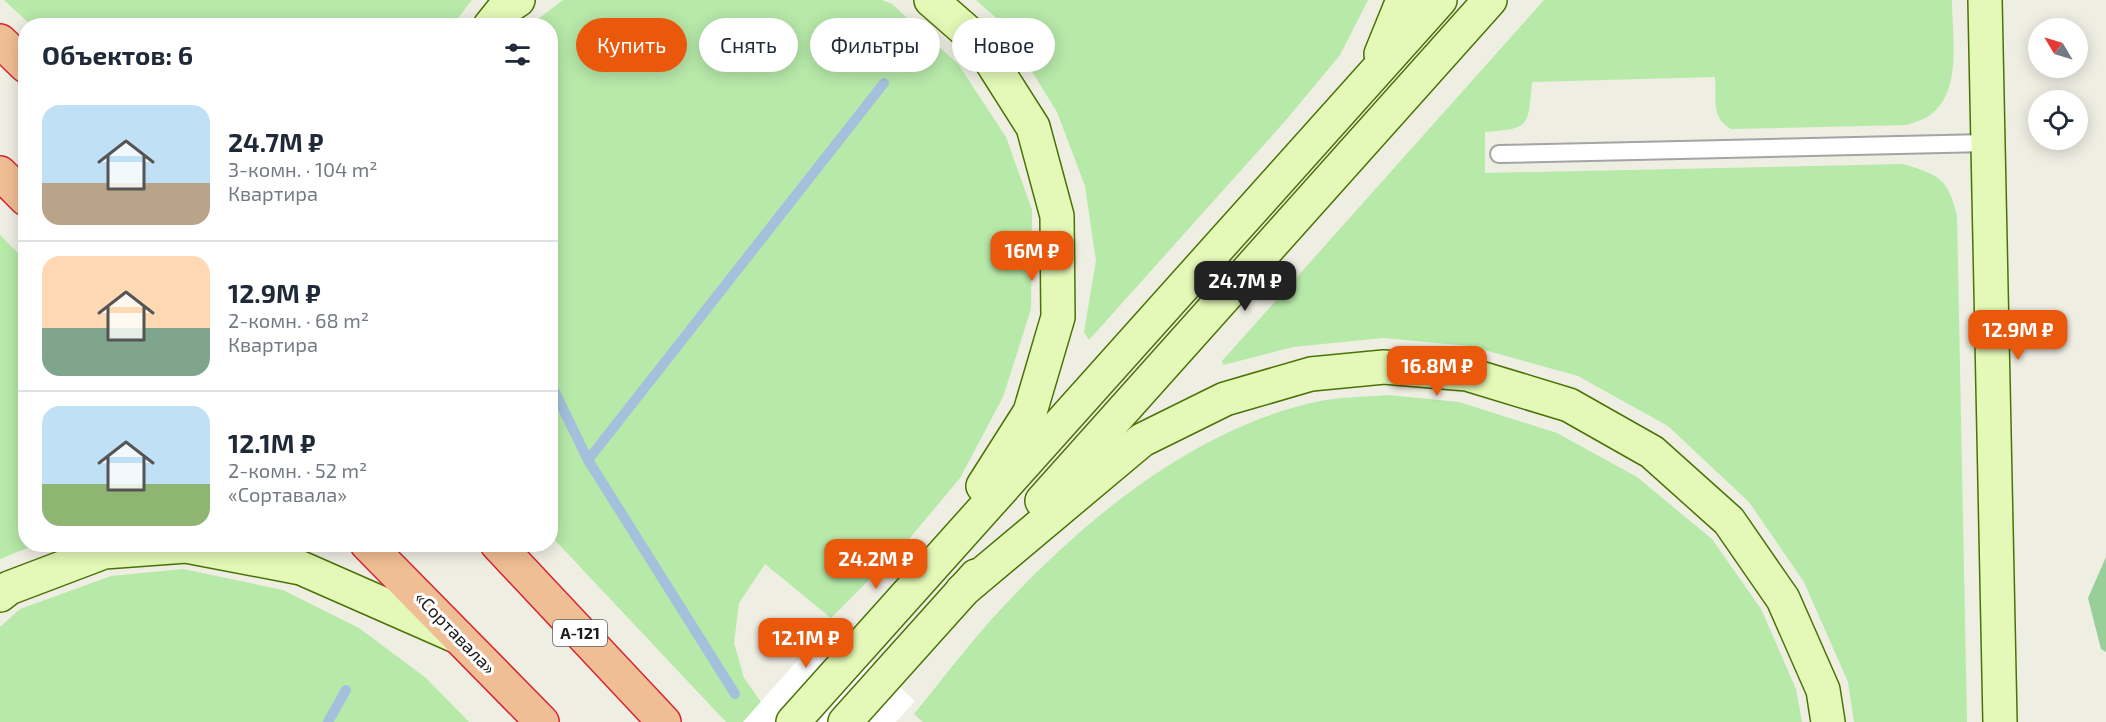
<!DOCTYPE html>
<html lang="ru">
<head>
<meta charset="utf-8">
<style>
	:root { --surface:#fff; --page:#f6f6f7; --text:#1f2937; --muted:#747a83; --line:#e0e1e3; --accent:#ea580c }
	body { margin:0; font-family:"Exo 2",sans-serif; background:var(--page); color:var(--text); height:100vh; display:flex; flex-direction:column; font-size:22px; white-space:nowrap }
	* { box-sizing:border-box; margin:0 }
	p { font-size:20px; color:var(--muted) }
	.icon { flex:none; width:33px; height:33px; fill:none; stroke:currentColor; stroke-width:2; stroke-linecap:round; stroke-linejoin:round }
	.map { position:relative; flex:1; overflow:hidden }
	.side { position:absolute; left:18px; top:18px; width:540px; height:534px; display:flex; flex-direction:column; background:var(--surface); border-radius:24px; box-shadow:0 3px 15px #0003 }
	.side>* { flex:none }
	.guide { position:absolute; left:576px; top:18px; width:570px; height:54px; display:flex; gap:12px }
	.needle { width:39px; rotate:308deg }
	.fabs { position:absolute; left:2028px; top:18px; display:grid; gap:12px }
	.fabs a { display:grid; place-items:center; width:60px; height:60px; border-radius:50%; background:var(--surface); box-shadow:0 3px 15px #0003; font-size:30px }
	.price { position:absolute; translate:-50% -51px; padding:0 14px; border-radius:12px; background:var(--accent); color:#fff; font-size:20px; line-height:39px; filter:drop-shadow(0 2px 3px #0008) }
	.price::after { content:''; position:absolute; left:50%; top:36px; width:18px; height:14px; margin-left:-9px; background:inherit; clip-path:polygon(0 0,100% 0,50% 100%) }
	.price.current { background:#222; color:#fff }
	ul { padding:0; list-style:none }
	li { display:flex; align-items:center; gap:18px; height:150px; padding:0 24px }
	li+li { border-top:2px solid var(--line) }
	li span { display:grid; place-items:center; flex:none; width:168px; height:120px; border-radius:18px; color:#555 }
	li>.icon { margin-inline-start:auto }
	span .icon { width:72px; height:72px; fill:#fffc; stroke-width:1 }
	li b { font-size:26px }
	h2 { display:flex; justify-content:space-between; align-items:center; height:72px; padding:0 24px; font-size:26px }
	.pill { padding:0 21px; border-radius:27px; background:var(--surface); box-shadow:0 3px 15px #0003; font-size:21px; line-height:54px }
	.pill.current { background:var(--accent); color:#fff }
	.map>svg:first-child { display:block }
	.grass { fill:#b7e9a9 }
	.forest { fill:#99ce98 }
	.pier { fill:#fff }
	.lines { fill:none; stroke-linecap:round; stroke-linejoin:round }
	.stream { stroke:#a4c0dc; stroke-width:10 }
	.service-casing { stroke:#a4a4a4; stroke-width:20 }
	.secondary-casing { stroke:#4a7305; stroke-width:36 }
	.trunk-casing { stroke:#d82532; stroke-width:36 }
	.service { stroke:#fff; stroke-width:16 }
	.secondary { stroke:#e4f9b7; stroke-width:33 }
	.trunk { stroke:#f0be94; stroke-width:33 }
	.labels { text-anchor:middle; stroke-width:6; stroke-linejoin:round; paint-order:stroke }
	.shield { fill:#fff; stroke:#616161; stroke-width:1.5 }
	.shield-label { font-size:16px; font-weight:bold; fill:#1d1d1d }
	.street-label { font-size:18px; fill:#1d1d1d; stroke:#fff }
</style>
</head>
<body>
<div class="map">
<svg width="2106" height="722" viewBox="0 0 2106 722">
	<rect width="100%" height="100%" fill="#eeeee3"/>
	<g class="grass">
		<polygon points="4,0 472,0 452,26 31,25"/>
		<polygon points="563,0 882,0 892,4 958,64 1006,137 1032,210 1031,309 1003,397 960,478 904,545 831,618 765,564 739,603 734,643 744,678 766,709 781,722 726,722 551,536 550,26 529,26"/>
		<polygon points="976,0 1368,0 1340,55 1286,120 1089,340 1084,332 1096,261 1085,186 1057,112 1002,23"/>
		<path d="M1544,0H1952C1952,36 1963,92 1929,116C1923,120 1914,122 1907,125L1731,129C1710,117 1717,97 1715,77L1532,82C1528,126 1531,129 1485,132V173L1903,164C1939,175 1948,178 1957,216L1967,722H1854L1848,682L1804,582L1749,502L1668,426L1578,376L1470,346L1383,338L1293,347L1223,365L1222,361Z"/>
		<polygon points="0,235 25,260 26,544 35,545 0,559"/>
		<path d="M1388,395L1459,402L1557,433L1637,477L1712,539L1761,609L1796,689L1802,722H923L914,714C943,679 970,642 1001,609C1085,519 1192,430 1315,402C1339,397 1364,397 1388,395Z"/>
		<polygon points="183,569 283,590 359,628 426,678 469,722 0,722 0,627 20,609 111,576"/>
	</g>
	<polygon class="forest" points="2106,557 2106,652 2101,649 2088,598"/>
	<polygon class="pier" points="829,625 915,701 896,722 743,722"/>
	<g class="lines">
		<g class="stream">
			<polyline points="550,382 588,460 735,694"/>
			<polyline points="588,460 884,83"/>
			<polyline points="328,722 346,690"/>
		</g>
		<defs>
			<polyline id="service" points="1499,154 1987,143"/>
			<g id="secondary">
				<polyline points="931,0 979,42 1033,127 1057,216 1058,317 1030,412 983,486"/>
				<polyline points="1985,0 2000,722"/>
				<polyline points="490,26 502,11 518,0"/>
				<polyline points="1381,54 1403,0"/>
				<polyline points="1042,501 1490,0"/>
				<polyline points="962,591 1142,440 1225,399 1311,374 1384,367 1467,374 1569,405 1652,452 1729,521 1783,599 1823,690 1828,722"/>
				<polyline points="0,595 9,588 104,552 186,546 301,568 458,637"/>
				<polyline points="793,722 1440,0"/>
				<polyline points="845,722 976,576"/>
			</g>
			<g id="trunk">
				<polyline points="0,41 26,66"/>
				<polyline points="0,173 26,199"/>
				<polyline points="367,544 542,722"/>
				<polyline points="497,544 664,722"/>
			</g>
		</defs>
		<use href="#service" class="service-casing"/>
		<use href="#secondary" class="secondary-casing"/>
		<use href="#trunk" class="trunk-casing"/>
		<use href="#service" class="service"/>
		<use href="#secondary" class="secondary"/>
		<use href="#trunk" class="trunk"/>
	</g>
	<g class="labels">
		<rect class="shield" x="553" y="620" width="54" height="26" rx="4.5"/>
		<g class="shield-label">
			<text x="580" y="639">А-121</text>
		</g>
		<g class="street-label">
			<text transform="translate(455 633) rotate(46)" y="6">«Сортавала»</text>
		</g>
	</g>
</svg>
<div class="fabs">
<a><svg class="needle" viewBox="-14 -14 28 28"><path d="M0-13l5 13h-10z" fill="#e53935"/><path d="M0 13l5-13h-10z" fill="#747a83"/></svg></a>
<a><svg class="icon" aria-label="locate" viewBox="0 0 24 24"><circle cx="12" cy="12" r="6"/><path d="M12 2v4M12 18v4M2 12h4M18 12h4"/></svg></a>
</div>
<b class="price" style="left:1032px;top:282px">16M ₽</b>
<b class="price current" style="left:1245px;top:312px">24.7M ₽</b>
<b class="price" style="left:2018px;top:361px">12.9M ₽</b>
<b class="price" style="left:1437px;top:397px">16.8M ₽</b>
<b class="price" style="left:876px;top:590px">24.2M ₽</b>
<b class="price" style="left:806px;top:669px">12.1M ₽</b>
<div class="guide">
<a class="pill current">Купить</a>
<a class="pill">Снять</a>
<a class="pill">Фильтры</a>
<a class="pill">Новое</a>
</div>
<section class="side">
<h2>Объектов: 6<svg class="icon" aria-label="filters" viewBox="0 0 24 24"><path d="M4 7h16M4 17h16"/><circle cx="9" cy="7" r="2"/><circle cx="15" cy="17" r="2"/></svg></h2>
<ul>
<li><span style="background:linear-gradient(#bfe0f5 65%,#b9a48a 0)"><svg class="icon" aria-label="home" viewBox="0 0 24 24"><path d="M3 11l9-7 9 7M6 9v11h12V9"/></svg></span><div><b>24.7M ₽</b><p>3-комн. · 104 m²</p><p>Квартира</p></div></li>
<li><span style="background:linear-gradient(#ffd9b3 60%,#7fa58c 0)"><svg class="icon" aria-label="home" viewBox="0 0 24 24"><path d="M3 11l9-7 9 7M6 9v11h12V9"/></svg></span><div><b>12.9M ₽</b><p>2-комн. · 68 m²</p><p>Квартира</p></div></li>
<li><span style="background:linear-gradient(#bfe0f5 65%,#8fb573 0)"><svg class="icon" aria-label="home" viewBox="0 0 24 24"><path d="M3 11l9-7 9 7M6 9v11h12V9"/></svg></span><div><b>12.1M ₽</b><p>2-комн. · 52 m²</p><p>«Сортавала»</p></div></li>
</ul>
</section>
</div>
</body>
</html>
